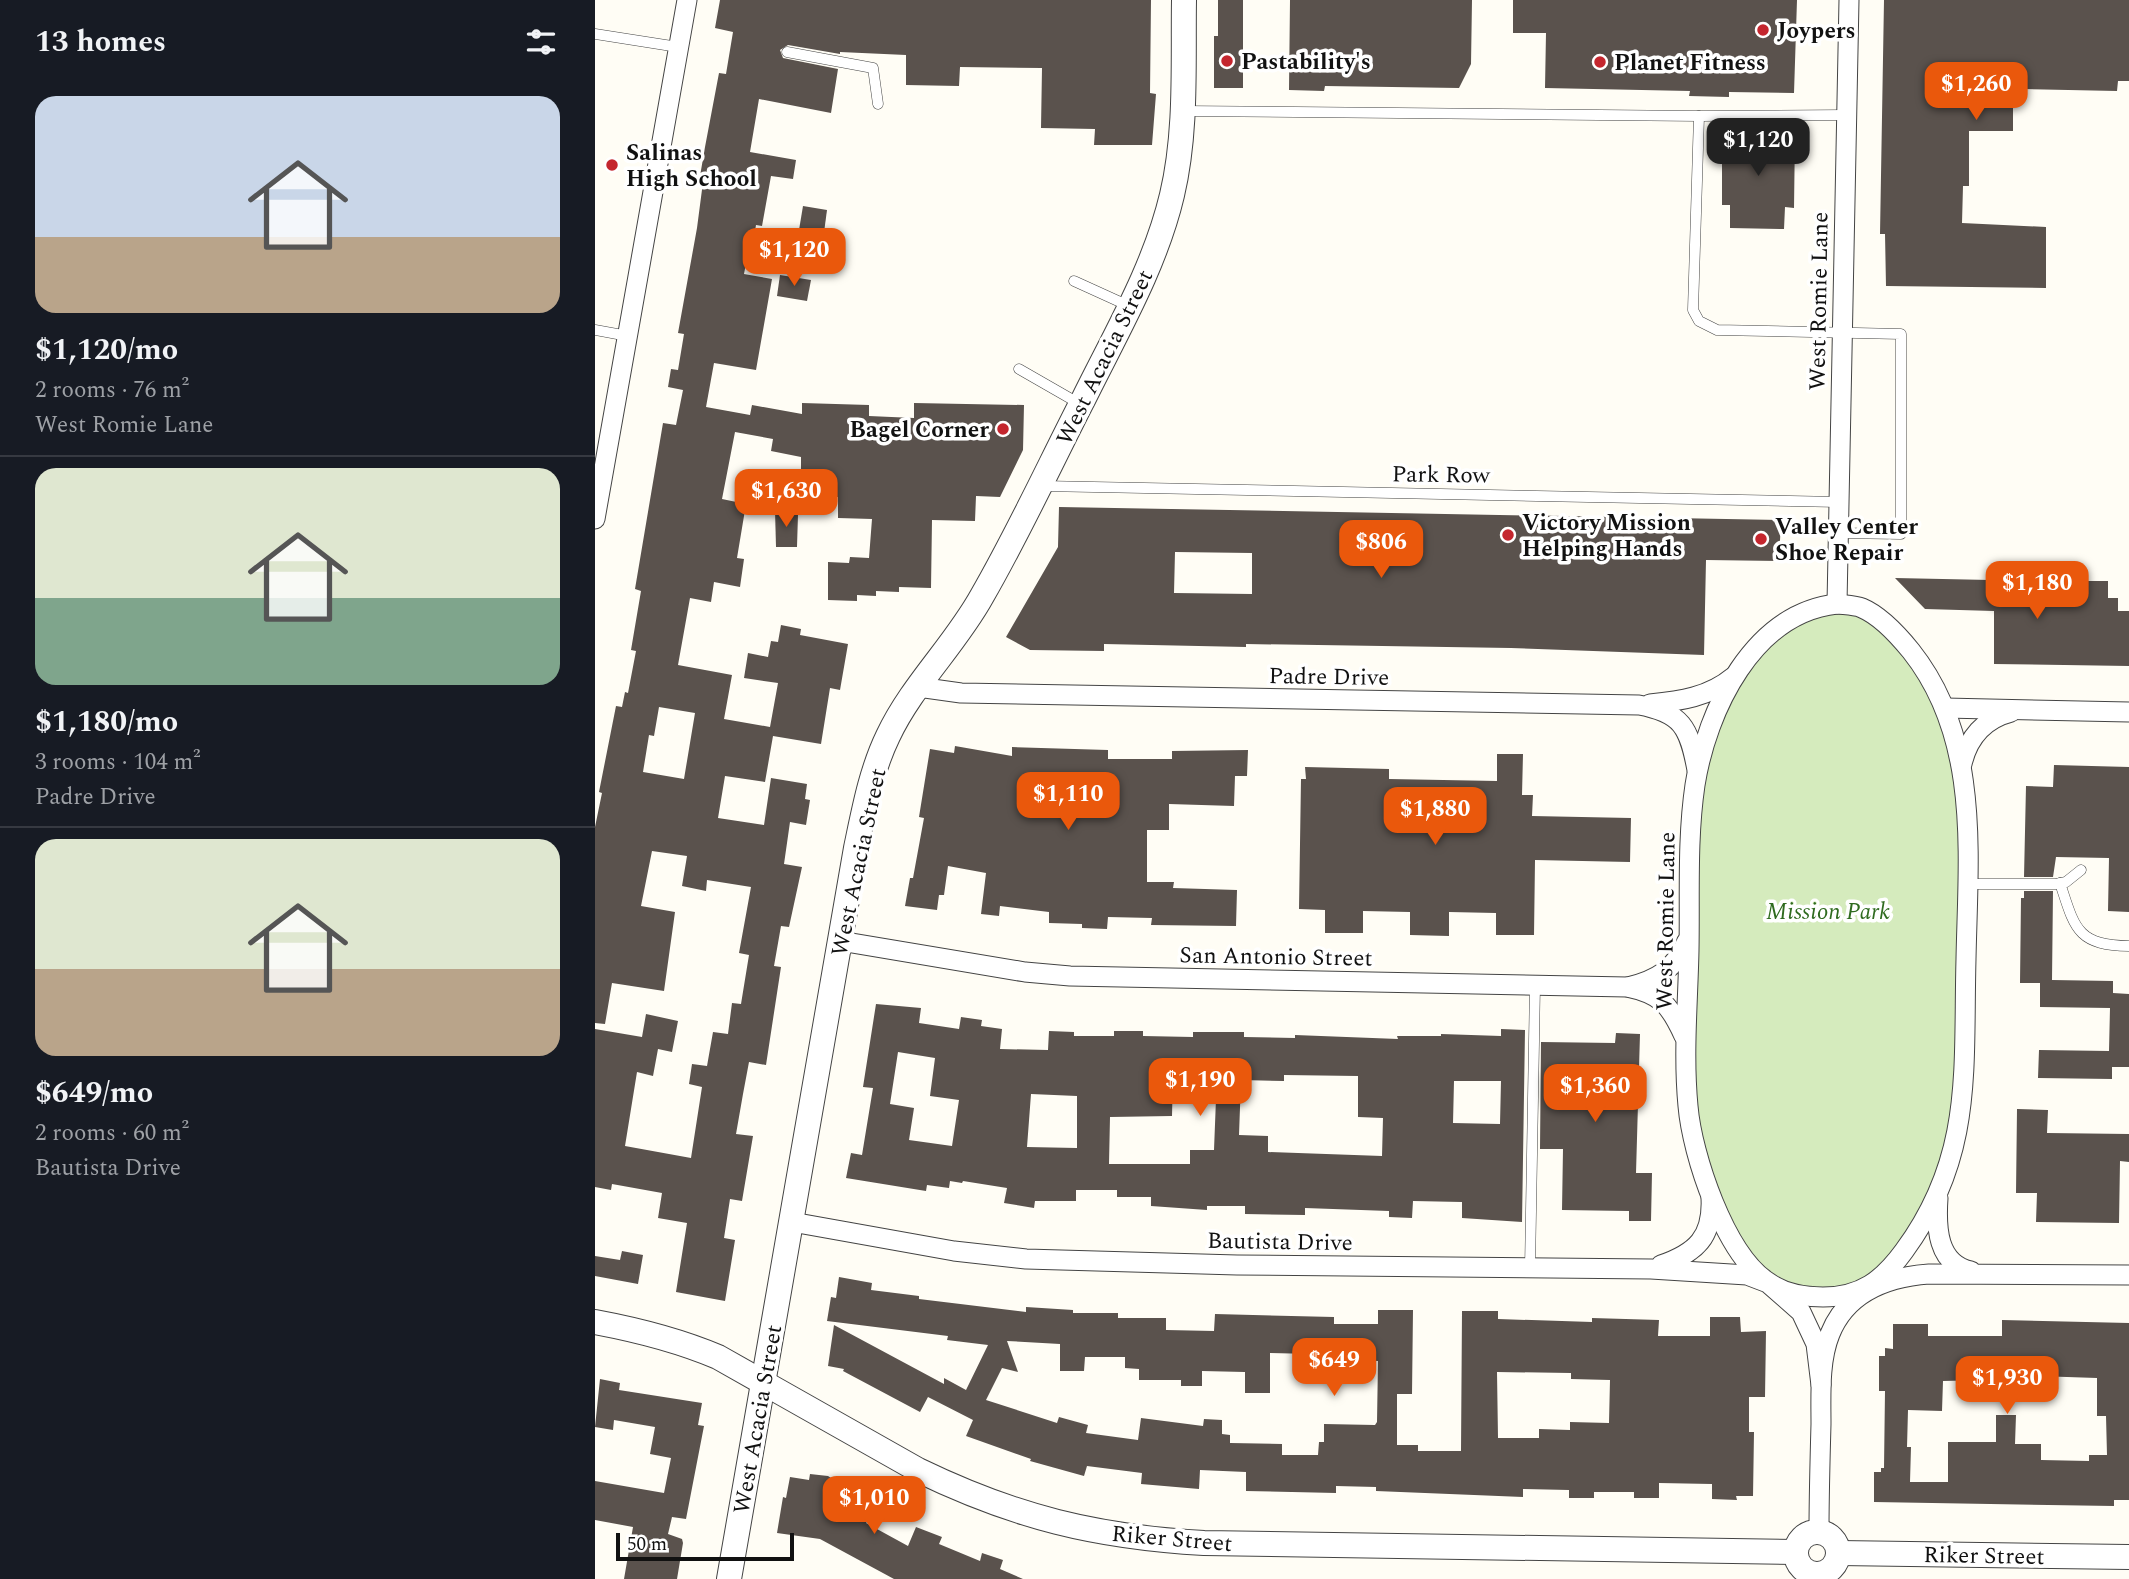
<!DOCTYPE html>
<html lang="en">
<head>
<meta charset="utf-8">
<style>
	:root { --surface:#171b24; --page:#20242c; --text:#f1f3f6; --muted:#9ea1a6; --line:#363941; --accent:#ea580c }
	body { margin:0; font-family:Spectral,serif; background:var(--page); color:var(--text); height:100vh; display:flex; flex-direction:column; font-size:26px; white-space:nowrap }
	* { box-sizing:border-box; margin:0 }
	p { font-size:23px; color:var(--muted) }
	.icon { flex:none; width:38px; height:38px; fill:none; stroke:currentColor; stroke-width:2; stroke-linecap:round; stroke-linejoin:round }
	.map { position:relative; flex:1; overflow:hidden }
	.sheet { display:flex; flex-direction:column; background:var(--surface); width:595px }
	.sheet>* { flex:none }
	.scale { position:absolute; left:21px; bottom:18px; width:178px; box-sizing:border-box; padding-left:7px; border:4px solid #111; border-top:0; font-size:19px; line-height:24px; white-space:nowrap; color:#111; -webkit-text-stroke:5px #fff; paint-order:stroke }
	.price { position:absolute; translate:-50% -60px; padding:0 16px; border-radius:14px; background:var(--accent); color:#fff; font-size:23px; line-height:46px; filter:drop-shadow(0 2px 4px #0008) }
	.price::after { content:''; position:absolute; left:50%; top:42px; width:21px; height:16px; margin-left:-10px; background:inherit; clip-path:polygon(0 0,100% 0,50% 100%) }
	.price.on { background:#222; color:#fff }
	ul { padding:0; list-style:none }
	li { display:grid; align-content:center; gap:14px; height:371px; padding:0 35px }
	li+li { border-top:2px solid var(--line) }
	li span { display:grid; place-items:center; height:217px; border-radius:21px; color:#555 }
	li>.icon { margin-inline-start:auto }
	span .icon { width:126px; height:126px; fill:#fffc; stroke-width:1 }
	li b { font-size:30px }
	h2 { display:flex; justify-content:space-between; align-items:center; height:84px; padding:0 35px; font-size:30px }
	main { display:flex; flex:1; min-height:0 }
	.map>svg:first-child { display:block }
	.green { fill:#d5ebbd }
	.building { fill:#5a524d; fill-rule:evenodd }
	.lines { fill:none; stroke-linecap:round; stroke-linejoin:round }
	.service-casing { stroke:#444; stroke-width:11 }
	.minor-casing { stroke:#444; stroke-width:21 }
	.tertiary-casing { stroke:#444; stroke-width:26 }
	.service { stroke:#fff; stroke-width:10 }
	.minor { stroke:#fff; stroke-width:19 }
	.tertiary { stroke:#fff; stroke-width:24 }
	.poi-dot { fill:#c4262e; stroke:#fff; stroke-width:2.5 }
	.labels { text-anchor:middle; stroke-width:7; stroke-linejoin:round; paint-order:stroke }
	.poi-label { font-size:23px; font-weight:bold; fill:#111; stroke:#fff; text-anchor:start }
	.street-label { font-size:23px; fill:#111; stroke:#fff }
	.park-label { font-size:23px; font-style:italic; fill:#2f6b1f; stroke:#fff }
</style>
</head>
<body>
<main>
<section class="sheet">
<h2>13 homes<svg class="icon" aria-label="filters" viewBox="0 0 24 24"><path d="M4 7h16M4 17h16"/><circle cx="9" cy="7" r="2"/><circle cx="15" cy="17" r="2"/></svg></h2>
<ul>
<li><span style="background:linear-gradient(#c9d6e8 65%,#b9a48a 0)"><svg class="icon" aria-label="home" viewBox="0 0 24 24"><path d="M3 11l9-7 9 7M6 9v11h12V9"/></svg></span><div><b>$1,120/mo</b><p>2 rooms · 76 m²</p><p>West Romie Lane</p></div></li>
<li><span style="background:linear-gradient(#dfe7d0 60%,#7fa58c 0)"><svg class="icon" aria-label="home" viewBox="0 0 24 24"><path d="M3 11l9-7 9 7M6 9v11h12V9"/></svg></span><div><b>$1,180/mo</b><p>3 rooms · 104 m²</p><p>Padre Drive</p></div></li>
<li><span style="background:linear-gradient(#dfe7d0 60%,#b9a48a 0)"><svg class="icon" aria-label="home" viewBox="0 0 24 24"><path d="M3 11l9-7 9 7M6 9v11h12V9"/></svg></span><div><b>$649/mo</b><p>2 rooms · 60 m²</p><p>Bautista Drive</p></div></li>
</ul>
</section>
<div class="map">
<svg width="1534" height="1579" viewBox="0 0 1534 1579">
	<rect width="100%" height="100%" fill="#fffdf5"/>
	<polygon class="green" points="1242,604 1306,639 1367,764 1363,1129 1301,1262 1243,1296 1163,1273 1152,1260 1097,1136 1106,757 1169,639"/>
	<g class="building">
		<path d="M125,0H556L555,93L561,94L557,145H499L500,129L446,128L447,68L365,67L364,86L311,85V55L245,52V54L193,45L185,50L188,58L243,69L236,113L164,99L155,152L201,160L198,179L176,176L167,226L161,225L159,237H156L149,274L177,279L161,370L119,363L111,407L155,415L157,405L207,414V403L274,405V416L319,418V403L429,405L428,450L405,497L381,496L380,521L337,520L336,588L304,587V592L281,591V596L262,595V601L233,600V562L254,563L255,557L274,558L277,519L243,518V497H206V457L176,451L178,439L140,432L127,499L151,504L142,558L149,559L145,587L119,582L116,602L95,598L83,665L137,675L129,719L175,727L183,683L149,678L153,653L173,657L176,641L183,642L186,625L206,629L205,635L253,644L245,690L235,688L226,744L178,736L170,782L130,776L123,818L169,825L176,778L212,784L210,799L215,800L211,825L195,822L189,864L207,867L194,927L186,926L179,966L186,967L171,1065L154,1062L148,1094L141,1134L158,1136L147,1201L135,1199L129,1238L140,1240L130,1301L81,1292L92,1223L63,1218L67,1193L17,1184L16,1190L0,1187V1029L47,1037L51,1014L83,1021L77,1052L63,1049L58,1076L42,1072L30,1146L96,1158L107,1087L94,1084L97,1064L112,1066L118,1032L133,1034L137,1003L146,1004L154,955L144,953L156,887L112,880L111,891L87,886L92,856L57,851L46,906L80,912L69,991L17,983L10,1024L0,1023V827L7,793L4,792L21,706L27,707L30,692L33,693L41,651L36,650L46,591L40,589L68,423L81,425L88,390L73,387L76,369L83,370L89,334L83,333L102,228L108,182H104L110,147L124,73L131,74L138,32L120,28ZM64,707L100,713L89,779L48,772L54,735L59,736Z"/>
		<polygon points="623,0 648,0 648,88 619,88 619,36 623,36"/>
		<polygon points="695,0 877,0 876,64 864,88 730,86 729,91 694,90"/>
		<polygon points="918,0 1202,0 1199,93 1134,92 1134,97 1094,96 1095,91 950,88 951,33 918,33"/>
		<polygon points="1289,0 1534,0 1534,81 1523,81 1522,91 1430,89 1430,102 1418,102 1418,131 1374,131 1374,186 1368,186 1367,223 1451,227 1451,288 1291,286 1290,234 1285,234"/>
		<polygon points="1127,133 1200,133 1199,208 1190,207 1189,229 1135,228 1135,205 1127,205"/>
		<polygon points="208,206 232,210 228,240 203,236"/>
		<polygon points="185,275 216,280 212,301 182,296"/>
		<path d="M464,507L1186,520L1184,561L1111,560L1109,655L916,648L651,644V647L509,644V651L435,650L411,637L463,547ZM580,552L657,553V594L579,593Z"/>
		<polygon points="180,510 203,514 202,547 181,547"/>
		<polygon points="1300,578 1395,580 1394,587 1450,588 1450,600 1492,599 1492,581 1513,581 1513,598 1523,598 1523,611 1534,611 1534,666 1399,664 1399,611 1330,609"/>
		<polygon points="360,746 417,756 417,747 513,750 513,759 577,759 577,751 653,750 652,776 640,776 639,806 574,804 574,830 552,830 552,882 579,882 578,888 642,890 641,926 556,925 557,918 513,917 512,929 487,928 487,924 454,923 454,912 405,906 404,916 386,914 391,873 353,866 349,895 344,895 342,910 310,906 315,878 318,878 329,818 324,817 335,749 359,753"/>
		<polygon points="902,754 928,754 927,795 938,795 937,816 1036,818 1035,862 940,860 939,935 901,935 901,913 854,912 854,936 815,935 815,912 768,911 768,933 730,933 730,910 704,909 706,779 711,779 710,767 794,769 794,779 902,781"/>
		<polygon points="1459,765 1534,767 1534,912 1513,911 1514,858 1461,857 1458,877 1429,877 1431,786 1458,787"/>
		<polygon points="1429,891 1458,891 1457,980 1518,981 1518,993 1534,994 1534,1067 1517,1067 1517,1079 1443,1078 1444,1050 1514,1051 1515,1008 1445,1007 1445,983 1425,983 1426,898 1429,898"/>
		<path d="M281,1004L326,1008L324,1023L364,1029L366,1017L387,1020L386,1026L407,1029L405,1049L453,1050L454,1031L479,1032V1036H519V1031H548V1036L598,1037V1032H649V1037L700,1038V1035L803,1039L802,1036H846V1034L906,1036V1029L930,1030L927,1222L867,1218V1202L818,1201L817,1218L794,1217V1211L710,1208V1215L650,1214V1206H612V1210L556,1206V1197H522V1190H481V1201H440L439,1208L409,1203L412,1188L368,1181L367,1183L355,1181L354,1188L332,1185L331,1191L251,1178L256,1153L267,1155L278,1088L268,1087ZM303,1052L340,1058L335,1096L364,1100L357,1146L314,1140L319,1108L295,1104ZM578,1073H622L619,1150H595V1164H514L515,1117L577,1116ZM689,1075L763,1076V1117L788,1118L787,1156L673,1152V1136L644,1135L646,1080L689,1081ZM859,1081H906L905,1124L858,1123ZM436,1094L482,1096V1148L432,1147Z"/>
		<polygon points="1021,1033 1045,1034 1041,1173 1057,1173 1056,1221 1034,1221 1034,1211 967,1210 968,1149 945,1149 946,1042 1020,1043"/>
		<polygon points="1422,1109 1453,1110 1452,1133 1534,1134 1534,1162 1525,1161 1524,1223 1441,1222 1442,1193 1421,1193"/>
		<polygon points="27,1251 48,1255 43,1284 0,1276 0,1256 25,1260"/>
		<path d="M244,1277L277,1283L276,1290L324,1296V1299L431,1312V1307L478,1310V1313H523V1318H571V1330L619,1331L620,1314L739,1317V1324H783V1310H818L817,1394H802V1445H823V1451H866L867,1311H903V1319L997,1322V1318L1064,1320L1063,1336H1115V1317H1145L1146,1332L1171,1331L1170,1397H1154V1432H1159L1158,1496H1141L1142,1500L1117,1499V1484L1064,1483V1498H1039V1492H999V1498H974V1490L928,1489V1497L781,1491V1487L741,1486V1493L651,1491V1472L605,1470L604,1489L546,1484L547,1473L492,1466L489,1476L435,1461L436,1459L371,1436L378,1420L333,1397L325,1412L248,1371L249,1369L233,1366L239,1325L349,1384V1378L371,1390L393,1345L352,1340L353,1336L232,1321L236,1297L241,1298ZM412,1341L465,1344V1371H489L490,1357H530V1368L544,1369V1380H586V1386H607V1371L650,1372V1393H675V1353L718,1354L717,1359L783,1361L782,1422L780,1425L729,1424V1442H724L723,1455H687V1444L635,1443V1435L627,1434V1420L609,1419L608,1426L546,1418L543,1440L491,1433L493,1425L464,1417L462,1423L391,1400L407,1368L423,1372ZM902,1372L976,1373V1379L1015,1380L1014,1423L975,1422V1430L944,1429V1438H903Z"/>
		<path d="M1407,1320L1534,1323V1500H1519V1506L1279,1502V1472H1286V1468H1289L1290,1391H1284V1356H1290V1348L1298,1349V1324H1333V1336H1407ZM1391,1369H1442V1376L1502,1378V1416H1511L1512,1455H1494V1461L1446,1460V1444H1420L1421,1415H1401V1442H1353V1482H1315L1316,1447H1312L1313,1410L1347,1411L1348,1381L1391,1380Z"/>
		<polygon points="5,1379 25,1383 24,1390 107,1403 103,1425 109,1426 91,1519 77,1517 73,1534 87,1539 88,1543 82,1579 29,1579 38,1527 0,1520 0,1481 69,1493 76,1458 55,1454 60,1427 19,1420 18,1430 0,1427"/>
		<polygon points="215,1474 233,1476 250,1487 249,1489 280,1506 271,1523 313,1546 321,1527 347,1537 344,1544 385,1561 387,1553 408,1560 405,1569 428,1579 299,1579 225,1539 182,1533 188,1497 191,1498 195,1477 214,1480"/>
	</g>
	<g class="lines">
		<defs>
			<g id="service">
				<polyline points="0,34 83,47"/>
				<polyline points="192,52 278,68 283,104"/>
				<polyline points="587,111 1104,116 1252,115"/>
				<polyline points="1104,116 1098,310 1104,321 1122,330 1306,334 1306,534 1243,533"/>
				<polyline points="479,281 534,306"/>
				<polyline points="0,330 33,336"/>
				<polyline points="424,369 485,404"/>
				<polyline points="447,486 1244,502"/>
				<path d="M1465,883C1480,929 1482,945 1534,946"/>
				<polyline points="1372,884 1461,884 1471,882 1486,870"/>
				<polyline points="935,1268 940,985"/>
			</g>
			<g id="minor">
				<polyline points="0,519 92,0"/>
				<path d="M1242,604C1250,605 1260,605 1267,608C1286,616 1303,635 1316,651C1386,739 1373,855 1371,959C1368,1070 1379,1156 1309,1251C1288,1280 1266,1297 1228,1297C1209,1297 1188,1293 1173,1282C1130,1254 1097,1155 1093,1106C1088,1054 1093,1001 1094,950C1095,895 1092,839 1100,785C1112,710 1158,613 1242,604Z"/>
				<polyline points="1242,604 1254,0"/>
				<path d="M323,687L366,693L1044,705C1087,713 1094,727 1102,770"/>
				<path d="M1055,704C1085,701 1114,697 1138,677"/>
				<polyline points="1350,708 1534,712"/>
				<path d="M1367,764C1373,738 1389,719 1416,712"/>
				<path d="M245,941L430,972L475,976L1032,987C1066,994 1075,1005 1089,1036"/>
				<path d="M1033,987C1062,980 1080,969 1092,941"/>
				<path d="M1343,1198C1341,1227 1342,1264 1376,1271"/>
				<polyline points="197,1222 359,1251 431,1259 642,1265 1056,1269 1152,1275 1173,1283 1206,1312 1221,1344 1226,1385"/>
				<path d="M1066,1265C1101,1253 1118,1237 1116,1198"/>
				<path d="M1224,1531C1224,1496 1225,1460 1226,1424C1226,1395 1224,1361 1235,1334C1252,1291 1293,1277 1334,1274L1534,1275"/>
				<polyline points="1222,1574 1222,1579"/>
			</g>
			<g id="tertiary">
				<path d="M0,1322C43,1330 83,1340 123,1357L323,1470C420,1517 501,1537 609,1543L1201,1552"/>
				<circle cx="1222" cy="1553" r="21"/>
				<polyline points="1244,1553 1534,1557"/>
				<path d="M134,1579L261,848C269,810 276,771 293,736C317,685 360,645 387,596C424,532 455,464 489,398C521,333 560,267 577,195C592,132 588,64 589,0"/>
			</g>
		</defs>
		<use href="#service" class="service-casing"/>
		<use href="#minor" class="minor-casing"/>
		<use href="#tertiary" class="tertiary-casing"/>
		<use href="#service" class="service"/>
		<use href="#minor" class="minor"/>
		<use href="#tertiary" class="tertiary"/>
	</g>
	<g class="poi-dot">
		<circle cx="1168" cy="30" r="7"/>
		<circle cx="632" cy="61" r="7"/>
		<circle cx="1005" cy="62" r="7"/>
		<circle cx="17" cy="165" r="7"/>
		<circle cx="408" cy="429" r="7"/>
		<circle cx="913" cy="535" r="7"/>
		<circle cx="1166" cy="539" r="7"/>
	</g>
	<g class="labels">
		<g class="poi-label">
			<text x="1182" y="38">Joypers</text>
			<text x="646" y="69">Pastability's</text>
			<text x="1019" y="70">Planet Fitness</text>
			<text x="31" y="160">Salinas<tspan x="31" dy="26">High School</tspan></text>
			<text x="394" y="437" text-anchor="end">Bagel Corner</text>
			<text x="927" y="530">Victory Mission<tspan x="927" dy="26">Helping Hands</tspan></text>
			<text x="1180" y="534">Valley Center<tspan x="1180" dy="26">Shoe Repair</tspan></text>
		</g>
		<g class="street-label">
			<text transform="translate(1223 301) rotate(-89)" y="8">West Romie Lane</text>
			<text transform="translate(509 357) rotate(-64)" y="8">West Acacia Street</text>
			<text transform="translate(846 474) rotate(1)" y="8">Park Row</text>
			<text transform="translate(734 676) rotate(1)" y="8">Padre Drive</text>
			<text transform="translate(263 862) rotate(-78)" y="8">West Acacia Street</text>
			<text transform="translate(1070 921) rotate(-89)" y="8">West Romie Lane</text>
			<text transform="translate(681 956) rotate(1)" y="8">San Antonio Street</text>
			<text transform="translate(685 1241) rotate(1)" y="8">Bautista Drive</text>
			<text transform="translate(162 1419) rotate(-80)" y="8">West Acacia Street</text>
			<text transform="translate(577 1538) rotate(5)" y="8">Riker Street</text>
			<text transform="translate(1389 1555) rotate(1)" y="8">Riker Street</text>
		</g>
		<g class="park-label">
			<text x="1233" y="919">Mission Park</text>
		</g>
	</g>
</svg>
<div class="scale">50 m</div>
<b class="price" style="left:1381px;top:122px">$1,260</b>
<b class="price on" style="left:1163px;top:178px">$1,120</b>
<b class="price" style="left:199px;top:288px">$1,120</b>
<b class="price" style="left:191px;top:529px">$1,630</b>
<b class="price" style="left:786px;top:580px">$806</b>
<b class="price" style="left:1442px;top:621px">$1,180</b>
<b class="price" style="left:473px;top:832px">$1,110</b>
<b class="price" style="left:840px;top:847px">$1,880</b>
<b class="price" style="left:605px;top:1118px">$1,190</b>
<b class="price" style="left:1000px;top:1124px">$1,360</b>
<b class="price" style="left:739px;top:1398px">$649</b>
<b class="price" style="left:1412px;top:1416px">$1,930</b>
<b class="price" style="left:279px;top:1536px">$1,010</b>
</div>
</main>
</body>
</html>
